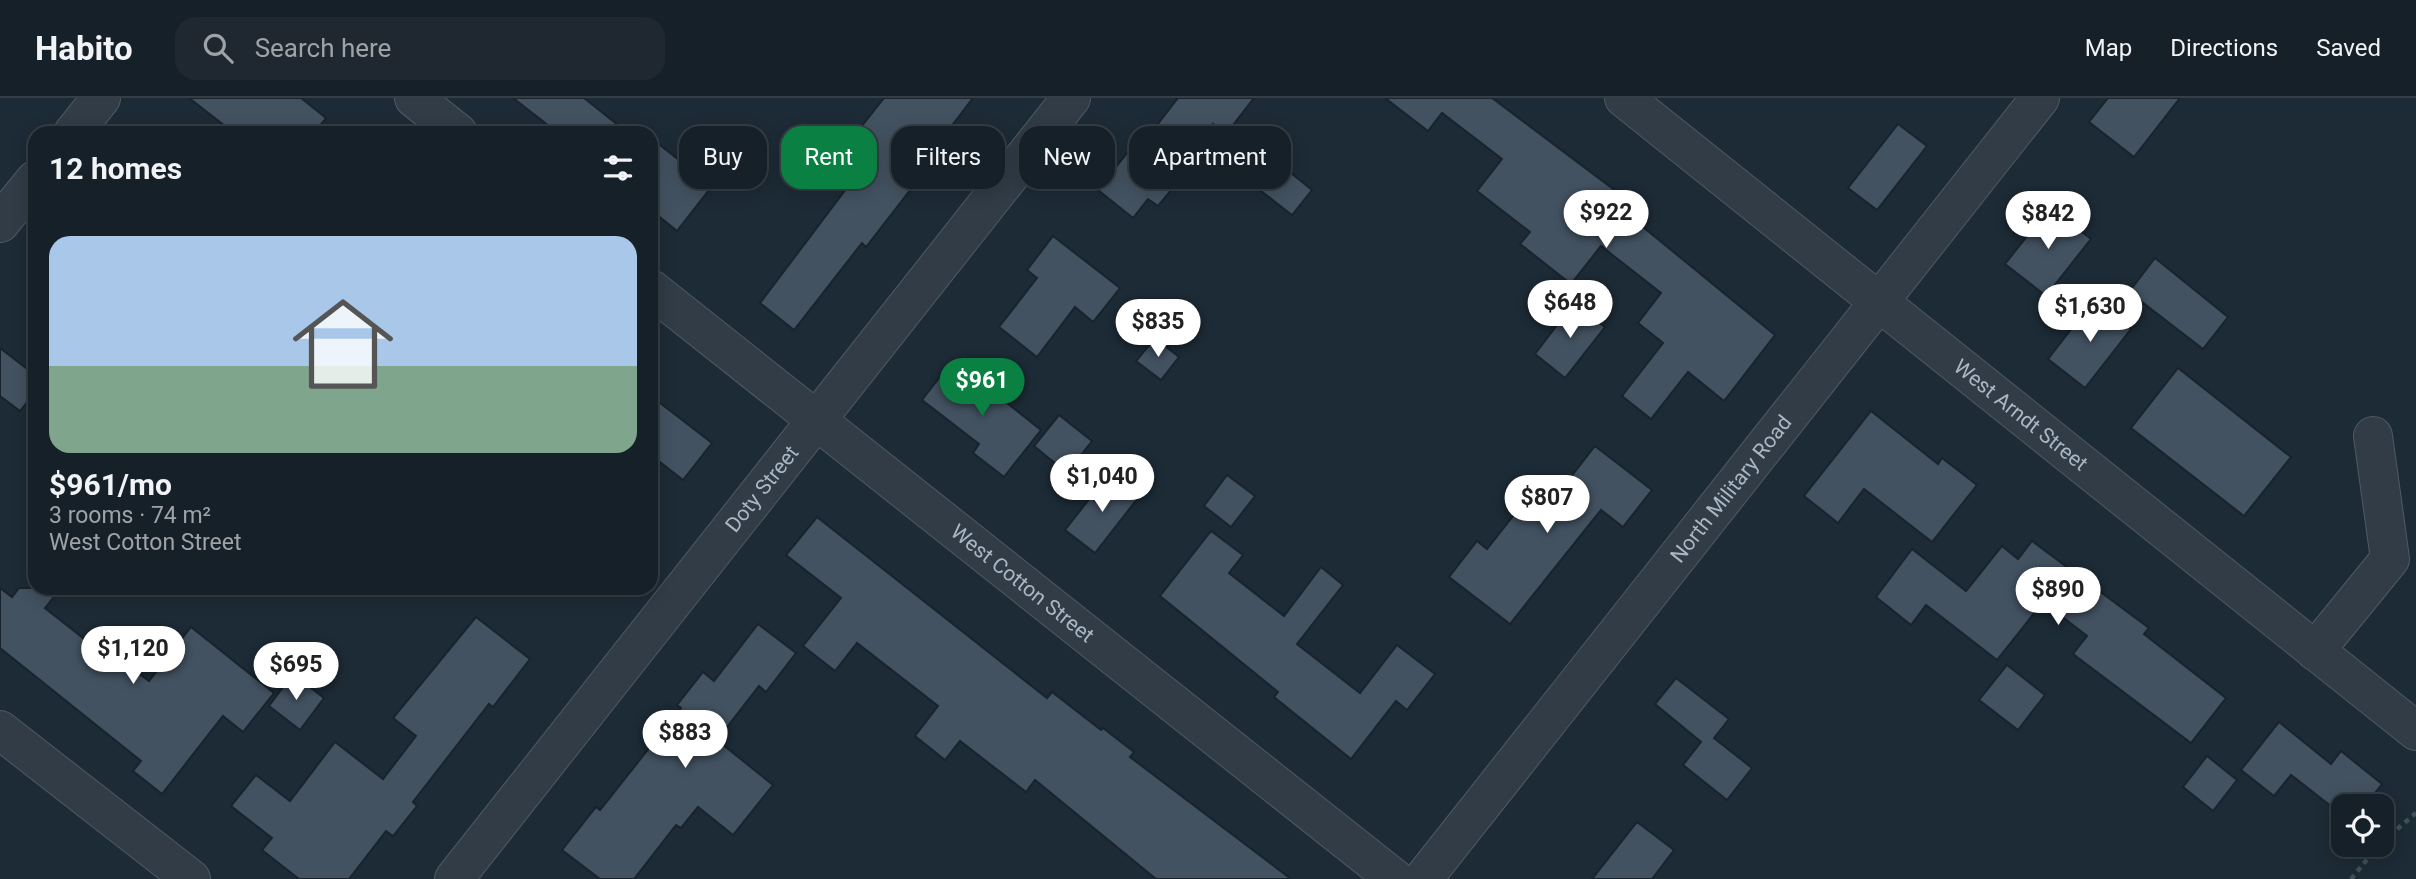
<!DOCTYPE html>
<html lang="en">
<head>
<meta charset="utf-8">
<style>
	:root { --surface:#162028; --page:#1f2830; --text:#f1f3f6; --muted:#9ea3a8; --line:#353e45; --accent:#0b8043 }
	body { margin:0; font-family:Roboto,sans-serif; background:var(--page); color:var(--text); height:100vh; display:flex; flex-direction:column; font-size:26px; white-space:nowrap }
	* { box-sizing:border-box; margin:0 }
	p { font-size:23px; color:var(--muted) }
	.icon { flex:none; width:38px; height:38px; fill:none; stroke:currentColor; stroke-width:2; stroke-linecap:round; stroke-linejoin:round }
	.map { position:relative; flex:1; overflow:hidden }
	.sheet { position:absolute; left:28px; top:28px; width:630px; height:469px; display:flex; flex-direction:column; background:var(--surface); border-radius:21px; box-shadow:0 4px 18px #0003,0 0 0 2px var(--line) }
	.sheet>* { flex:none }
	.guide { position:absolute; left:679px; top:28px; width:665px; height:63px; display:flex; gap:14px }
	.buttons { position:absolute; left:2331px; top:696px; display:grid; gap:14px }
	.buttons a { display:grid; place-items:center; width:63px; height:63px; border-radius:14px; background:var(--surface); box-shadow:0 4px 18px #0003,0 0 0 2px var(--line); font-size:35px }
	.price { position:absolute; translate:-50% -60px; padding:0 16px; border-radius:24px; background:#fff; color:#222; font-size:23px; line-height:46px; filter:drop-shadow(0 2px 4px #0008) }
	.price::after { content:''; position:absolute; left:50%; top:42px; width:21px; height:16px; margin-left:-10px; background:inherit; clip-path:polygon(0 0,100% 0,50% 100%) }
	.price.current { background:var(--accent); color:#fff }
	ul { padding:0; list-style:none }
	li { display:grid; align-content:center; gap:14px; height:371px; padding:0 21px }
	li+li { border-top:2px solid var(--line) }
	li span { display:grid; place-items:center; height:217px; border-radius:21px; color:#555 }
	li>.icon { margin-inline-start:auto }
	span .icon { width:126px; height:126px; fill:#fffc; stroke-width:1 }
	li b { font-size:30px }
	h2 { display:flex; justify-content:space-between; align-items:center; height:84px; padding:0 21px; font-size:30px }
	.chip { padding:0 24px; border-radius:21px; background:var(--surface); box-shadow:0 4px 18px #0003,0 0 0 2px var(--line); font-size:24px; line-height:63px }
	.chip.current { background:var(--accent); color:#fff }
	header { display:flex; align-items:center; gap:42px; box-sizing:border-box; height:98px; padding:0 35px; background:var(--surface); border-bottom:2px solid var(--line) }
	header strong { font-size:33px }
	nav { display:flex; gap:38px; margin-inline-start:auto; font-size:24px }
	.search { width:490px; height:63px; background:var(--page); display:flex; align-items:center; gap:18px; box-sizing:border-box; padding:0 24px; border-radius:21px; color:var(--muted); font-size:26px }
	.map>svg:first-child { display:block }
	.building { fill:#435261; stroke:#19232d; stroke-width:2 }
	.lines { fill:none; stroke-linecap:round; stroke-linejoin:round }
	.minor-casing { stroke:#4e5a65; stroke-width:40 }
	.path { stroke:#3d5454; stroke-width:4.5; stroke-dasharray:5 5; stroke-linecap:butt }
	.minor { stroke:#313c47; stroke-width:38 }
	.labels { text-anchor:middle; stroke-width:6; stroke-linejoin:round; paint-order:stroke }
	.street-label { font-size:21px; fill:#aab7c4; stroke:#17212b }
</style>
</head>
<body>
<header>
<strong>Habito</strong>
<div class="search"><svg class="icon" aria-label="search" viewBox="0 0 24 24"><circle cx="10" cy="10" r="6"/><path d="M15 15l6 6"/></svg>Search here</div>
<nav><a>Map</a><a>Directions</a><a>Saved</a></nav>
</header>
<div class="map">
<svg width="2416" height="781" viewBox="0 0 2416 781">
	<rect width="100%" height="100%" fill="#1d2b36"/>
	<g class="building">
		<polygon points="189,0 301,0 326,20 314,35 234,35"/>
		<polygon points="513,0 584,0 628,35 558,35"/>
		<polygon points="884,0 973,0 950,30 960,38 920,90 915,86 866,149 862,145 794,232 760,205 874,54 854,38"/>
		<polygon points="1178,0 1254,0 1226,36 1213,26 1171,79 1178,84 1158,108 1148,101 1133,120 1098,92 1131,50 1136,54"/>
		<polygon points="1385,0 1492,0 1633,106 1626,115 1775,237 1724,303 1688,274 1651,321 1622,298 1663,245 1638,225 1661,195 1601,148 1571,186 1520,146 1530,134 1477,93 1502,61 1442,15 1428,33"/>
		<polygon points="2108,0 2180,0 2134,59 2089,24"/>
		<polygon points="1898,26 1927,48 1877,112 1848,90"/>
		<polygon points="651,40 712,88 677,133 651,112"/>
		<polygon points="1281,67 1312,92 1292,117 1261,93"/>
		<polygon points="2050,109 2091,141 2046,198 2005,166"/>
		<polygon points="1053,138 1120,190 1093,224 1075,209 1037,259 999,229 1037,180 1027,172"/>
		<polygon points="2155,160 2228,219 2203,251 2129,194"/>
		<polygon points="2094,202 2131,231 2085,290 2048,261"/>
		<polygon points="1574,205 1605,229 1565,280 1535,256"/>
		<polygon points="1155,240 1179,259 1161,282 1136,263"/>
		<polygon points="0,250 35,277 35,294 20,313 0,298"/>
		<polygon points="953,262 1041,332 1004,379 973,355 979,346 922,302"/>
		<polygon points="2178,270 2291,359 2244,418 2131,330"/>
		<polygon points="651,298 712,345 683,382 651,357"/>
		<polygon points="1871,313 1938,366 1942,360 1977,387 1932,444 1864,391 1838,425 1804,398"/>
		<polygon points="1059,317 1092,343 1067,375 1034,348"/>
		<polygon points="1595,348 1652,392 1623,429 1601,412 1510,526 1449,479 1477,443 1487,451 1528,399 1545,412"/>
		<polygon points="1108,377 1138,400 1095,455 1065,432"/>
		<polygon points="1227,377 1255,398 1231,429 1204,408"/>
		<polygon points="817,419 1047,600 1052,594 1101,632 1103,630 1134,654 1130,659 1291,781 1156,781 1035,682 1026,694 960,643 945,662 915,638 938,608 857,545 835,573 803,548 841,500 786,457"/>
		<polygon points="1211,433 1243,457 1229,475 1284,518 1321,469 1343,487 1297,546 1360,595 1397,547 1435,576 1407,612 1396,603 1351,661 1274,599 1278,594 1160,498"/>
		<polygon points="2032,443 2149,530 2144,536 2226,600 2191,645 2073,556 2087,538 2043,504 1997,562 1926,507 1911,527 1876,499 1912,451 1966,493 2002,448 2018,461"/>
		<polygon points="0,490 12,499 19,490 61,490 45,510 120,569 124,564 149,583 191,529 274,595 243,634 223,618 162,696 133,673 141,663 0,550"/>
		<polygon points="476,519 530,561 493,609 489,606 413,704 417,708 393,738 386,733 349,781 299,781 262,752 272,740 231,708 256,677 290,703 335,644 383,681 416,638 393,620"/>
		<polygon points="758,526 796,555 766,594 759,588 717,642 773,687 733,737 698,709 681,730 676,727 634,781 600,781 562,752 596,709 600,712 681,610 677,607 703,574 714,583"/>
		<polygon points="2007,567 2045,597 2018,632 1979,602"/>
		<polygon points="293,576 324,600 300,632 269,608"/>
		<polygon points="1676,580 1729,621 1714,640 1752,670 1727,702 1683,667 1701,644 1655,606"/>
		<polygon points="2279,624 2331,666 2341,653 2382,686 2364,709 2332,709 2291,677 2274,698 2241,672"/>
		<polygon points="2207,658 2237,682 2213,713 2183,689"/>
		<polygon points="1637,724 1674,752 1652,781 1592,781"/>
	</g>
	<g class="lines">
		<defs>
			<g id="minor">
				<polyline points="414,0 458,35"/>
				<path id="s1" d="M1624,0L2416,633"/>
				<polyline points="73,35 101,0"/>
				<polyline points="0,125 35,82"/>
				<path id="s2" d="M651,191L1395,781"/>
				<polyline points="2315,553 2390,461 2373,338"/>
				<polyline points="0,632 191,781"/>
				<path id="s3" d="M454,781L1071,0"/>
				<path id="s4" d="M1423,781L2040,0"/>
			</g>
		</defs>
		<use href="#minor" class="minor-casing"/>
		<g class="path">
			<polyline points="2382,744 2416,715"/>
			<polyline points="2351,781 2379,747"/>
		</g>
		<use href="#minor" class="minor"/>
	</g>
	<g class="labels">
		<g class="street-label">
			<text dy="7" stroke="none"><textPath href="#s1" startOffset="508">West Arndt Street</textPath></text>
			<text dy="7" stroke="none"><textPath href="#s3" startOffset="497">Doty Street</textPath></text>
			<text dy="7" stroke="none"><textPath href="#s4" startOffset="497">North Military Road</textPath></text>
			<text dy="7" stroke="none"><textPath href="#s2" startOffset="474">West Cotton Street</textPath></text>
		</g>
	</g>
</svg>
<div class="buttons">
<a><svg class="icon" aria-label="locate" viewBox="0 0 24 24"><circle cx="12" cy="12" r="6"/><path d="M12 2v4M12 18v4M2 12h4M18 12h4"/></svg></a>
</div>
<b class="price" style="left:1606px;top:152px">$922</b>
<b class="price" style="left:2048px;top:153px">$842</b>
<b class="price" style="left:1570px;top:242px">$648</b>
<b class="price" style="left:2090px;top:246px">$1,630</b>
<b class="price" style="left:1158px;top:261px">$835</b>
<b class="price current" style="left:982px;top:320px">$961</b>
<b class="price" style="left:1102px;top:416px">$1,040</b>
<b class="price" style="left:1547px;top:437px">$807</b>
<b class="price" style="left:2058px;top:529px">$890</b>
<b class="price" style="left:133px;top:588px">$1,120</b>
<b class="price" style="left:296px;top:604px">$695</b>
<b class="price" style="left:685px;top:672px">$883</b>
<div class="guide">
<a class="chip">Buy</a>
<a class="chip current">Rent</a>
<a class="chip">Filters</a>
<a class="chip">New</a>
<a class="chip">Apartment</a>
</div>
<section class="sheet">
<h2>12 homes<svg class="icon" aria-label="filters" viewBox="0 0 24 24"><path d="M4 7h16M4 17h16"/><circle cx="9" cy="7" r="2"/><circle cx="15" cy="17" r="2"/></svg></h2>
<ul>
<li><span style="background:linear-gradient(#a9c7e8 60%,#7fa58c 0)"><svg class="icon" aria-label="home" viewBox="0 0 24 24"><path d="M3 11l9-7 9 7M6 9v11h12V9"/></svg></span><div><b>$961/mo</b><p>3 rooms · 74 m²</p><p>West Cotton Street</p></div></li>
</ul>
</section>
</div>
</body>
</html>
